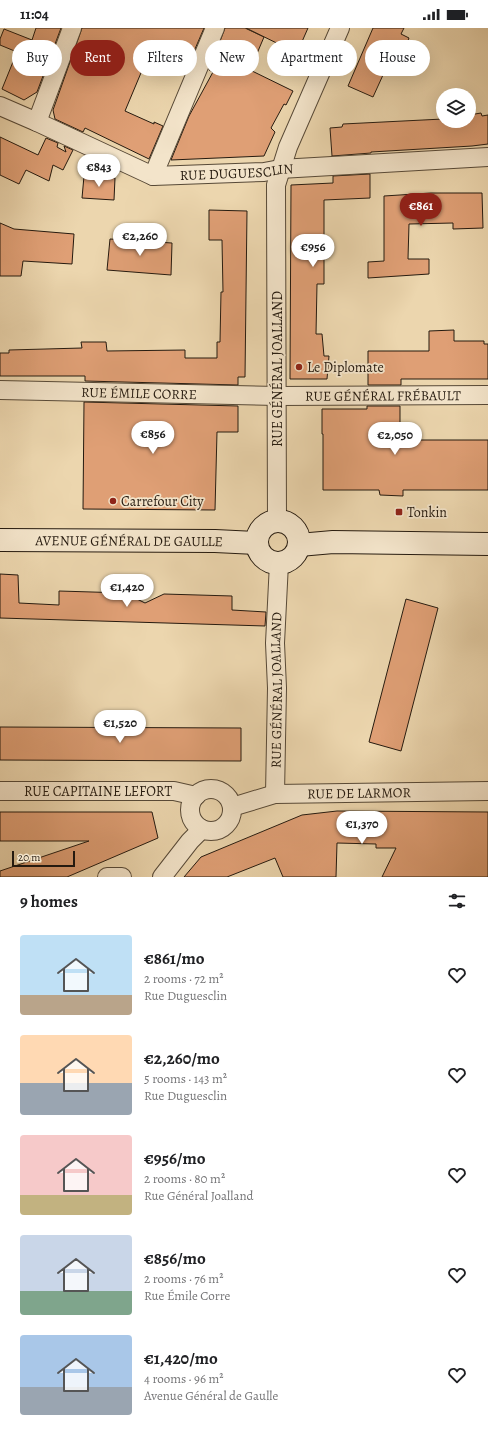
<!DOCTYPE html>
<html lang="en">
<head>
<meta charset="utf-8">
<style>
	:root { --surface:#fff; --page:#f2f2f2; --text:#202124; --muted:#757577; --accent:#8f2418 }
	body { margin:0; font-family:Alegreya,serif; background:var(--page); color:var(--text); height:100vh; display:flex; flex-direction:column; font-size:15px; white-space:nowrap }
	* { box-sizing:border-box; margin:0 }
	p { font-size:13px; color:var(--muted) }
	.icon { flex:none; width:22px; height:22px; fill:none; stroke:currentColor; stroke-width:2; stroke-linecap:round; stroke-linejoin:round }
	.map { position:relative; height:849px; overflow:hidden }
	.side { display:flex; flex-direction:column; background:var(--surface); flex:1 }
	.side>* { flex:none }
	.hud { position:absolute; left:12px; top:12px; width:464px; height:36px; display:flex; gap:8px }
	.fabs { position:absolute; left:436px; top:60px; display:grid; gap:8px }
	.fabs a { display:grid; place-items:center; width:40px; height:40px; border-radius:50%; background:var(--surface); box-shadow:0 4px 16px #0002; font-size:20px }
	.scale { position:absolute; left:12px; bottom:10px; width:63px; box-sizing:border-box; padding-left:4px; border:2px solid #251a0f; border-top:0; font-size:11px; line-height:14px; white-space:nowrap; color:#251a0f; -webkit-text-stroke:3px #f3e4ca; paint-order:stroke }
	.price { position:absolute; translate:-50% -34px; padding:0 9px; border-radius:14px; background:#fff; color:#222; font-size:13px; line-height:26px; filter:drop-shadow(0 1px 2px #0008) }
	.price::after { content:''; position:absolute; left:50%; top:24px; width:12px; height:9px; margin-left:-6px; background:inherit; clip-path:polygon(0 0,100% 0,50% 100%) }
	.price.selected { background:var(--accent); color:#fff }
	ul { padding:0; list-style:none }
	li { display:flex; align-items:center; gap:12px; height:100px; padding:0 20px }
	li span { display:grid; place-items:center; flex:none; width:112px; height:80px; border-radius:4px; color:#555 }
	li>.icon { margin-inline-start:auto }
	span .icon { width:48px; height:48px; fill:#fffc; stroke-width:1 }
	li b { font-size:17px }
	h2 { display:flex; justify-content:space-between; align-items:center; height:48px; padding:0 20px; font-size:17px }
	.tag { padding:0 14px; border-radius:18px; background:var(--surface); box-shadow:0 4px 16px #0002; font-size:14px; line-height:36px }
	.tag.selected { background:var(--accent); color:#fff }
	.status { display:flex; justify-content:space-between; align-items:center; height:28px; padding:0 20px; background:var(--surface); direction:ltr }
	.status svg { height:11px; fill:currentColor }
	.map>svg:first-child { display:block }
	.building { fill:#df9f75; stroke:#251a0f }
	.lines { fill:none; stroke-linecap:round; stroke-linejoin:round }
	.minor-casing { stroke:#574937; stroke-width:20 }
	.secondary-casing { stroke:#251a0f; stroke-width:24 }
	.minor { stroke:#f3e4ca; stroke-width:18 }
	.secondary { stroke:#f3e4ca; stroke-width:22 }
	.poi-dot { fill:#8f2418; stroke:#f3e4ca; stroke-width:1.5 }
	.labels { text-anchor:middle; stroke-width:3.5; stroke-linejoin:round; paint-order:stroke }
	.street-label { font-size:14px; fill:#251a0f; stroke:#f3e4ca }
	.poi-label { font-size:14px; fill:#251a0f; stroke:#f3e4ca; text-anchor:start }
</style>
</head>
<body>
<div class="status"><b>11:04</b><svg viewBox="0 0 49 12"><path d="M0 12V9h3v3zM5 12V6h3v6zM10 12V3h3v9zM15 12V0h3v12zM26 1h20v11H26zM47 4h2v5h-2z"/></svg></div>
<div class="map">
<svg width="488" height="849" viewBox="0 0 488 849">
	<rect width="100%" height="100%" fill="#ecd6ae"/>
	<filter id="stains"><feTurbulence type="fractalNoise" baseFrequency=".005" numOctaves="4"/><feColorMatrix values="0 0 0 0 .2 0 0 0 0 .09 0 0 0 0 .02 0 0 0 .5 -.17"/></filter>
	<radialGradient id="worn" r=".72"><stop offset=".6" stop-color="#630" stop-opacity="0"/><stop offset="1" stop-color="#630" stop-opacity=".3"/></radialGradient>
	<g class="building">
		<polygon points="36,0 61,0 37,64 24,72 2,61 17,24 0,17 0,11 4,1 32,12"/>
		<polygon points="82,0 204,0 192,28 168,18 164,27 151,21 125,83 154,96 154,94 163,98 149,131 85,100 83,104 55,91 53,82"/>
		<polygon points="225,0 245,0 264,9 250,42 293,63 286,77 284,76 271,100 275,104 264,128 171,132 189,88 213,44 209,42"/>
		<polygon points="246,0 308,0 297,25"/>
		<polygon points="373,0 404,0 401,6 409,10 397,39 388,36 373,69 348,58"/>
		<polygon points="481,85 482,88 488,87 488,116 472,118 371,124 371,125 332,128 330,100 342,99 343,96 443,91 443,93 469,93 469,87"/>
		<polygon points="0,109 38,127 46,110 58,115 57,119 66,124 64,118 73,122 63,142 53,137 49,153 26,142 19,156 0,147"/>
		<polygon points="370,146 370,170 324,172 324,256 317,256 316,306 322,306 324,328 329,328 327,351 290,351 291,157 333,155 333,148"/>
		<polygon points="84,148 115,150 114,172 82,170"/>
		<polygon points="431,165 482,165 483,200 453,201 453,195 409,196 408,231 429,231 429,246 368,250 368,234 384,233 384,168"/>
		<polygon points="209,182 247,183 245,349 238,349 238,357 85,353 85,348 0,348 0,325 9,325 9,322 82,320 81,314 106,314 107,323 185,322 185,330 217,330 217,314 220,314 221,264 223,264 222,212 209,212"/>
		<polygon points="0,195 14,201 74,206 72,236 23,233 21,248 0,248"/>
		<polygon points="110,211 172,215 171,247 107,242"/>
		<polygon points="454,302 454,313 484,313 484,316 488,316 488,351 401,351 401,357 368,357 368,323 429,323 429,303"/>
		<polygon points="84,374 238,378 238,404 217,404 215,482 83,481"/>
		<polygon points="367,378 400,378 400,412 488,412 488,462 403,462 403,468 380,467 379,462 323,462 323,406 322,406 322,381 367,381"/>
		<polygon points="0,546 18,547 19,575 59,577 59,563 125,565 145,575 164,566 232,568 232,582 266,584 265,598 0,590"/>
		<polygon points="406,571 438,580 401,723 369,714"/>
		<polygon points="0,699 241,700 241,733 0,732"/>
		<polygon points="337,783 488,784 488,849 382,849 396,820 376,820 376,816 337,815 336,849 283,849 275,830 227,849 184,849 201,829 302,787"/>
		<polygon points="0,784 152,784 158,810 67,849 0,849 0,843 89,813 0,813"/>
	</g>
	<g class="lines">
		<defs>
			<g id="minor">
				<path id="s1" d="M0,78L37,94L153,148L264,144L280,141L488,129"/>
				<polyline points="37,94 72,0"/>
				<polyline points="153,148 215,0"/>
				<path id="s2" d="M0,362L277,368L488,367"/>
				<polyline points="277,493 276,157 288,119 340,0"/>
				<circle cx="211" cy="782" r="21"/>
				<path id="s3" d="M0,763H174L196,768"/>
				<path id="s4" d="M275,766L277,660L275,615L279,535"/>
				<path id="s5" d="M232,779L275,766L488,763"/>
				<polyline points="107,849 122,849"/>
				<polyline points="162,849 190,813 202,801"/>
			</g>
			<g id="secondary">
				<circle cx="278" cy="514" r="21"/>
				<path id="s6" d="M0,512L215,513L257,515"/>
				<polyline points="299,517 333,514 488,516"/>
			</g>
		</defs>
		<use href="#minor" class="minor-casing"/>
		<use href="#secondary" class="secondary-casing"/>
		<use href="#minor" class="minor"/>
		<use href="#secondary" class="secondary"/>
	</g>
	<g class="poi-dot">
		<circle cx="299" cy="339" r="4"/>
		<circle cx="113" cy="473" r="4"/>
		<rect x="395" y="480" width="8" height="8" rx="2"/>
	</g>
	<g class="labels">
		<g class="street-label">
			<text dy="5" stroke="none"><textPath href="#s1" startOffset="252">RUE DUGUESCLIN</textPath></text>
			<text transform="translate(277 341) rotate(-90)" y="5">RUE GÉNÉRAL JOALLAND</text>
			<text dy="5" stroke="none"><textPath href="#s2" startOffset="139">RUE ÉMILE CORRE</textPath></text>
			<text dy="5" stroke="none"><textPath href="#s2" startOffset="383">RUE GÉNÉRAL FRÉBAULT</textPath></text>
			<text dy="5" stroke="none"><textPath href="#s6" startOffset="129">AVENUE GÉNÉRAL DE GAULLE</textPath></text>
			<text dy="5" stroke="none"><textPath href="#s4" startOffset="104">RUE GÉNÉRAL JOALLAND</textPath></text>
			<text dy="5" stroke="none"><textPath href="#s3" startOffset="98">RUE CAPITAINE LEFORT</textPath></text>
			<text dy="5" stroke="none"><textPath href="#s5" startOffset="129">RUE DE LARMOR</textPath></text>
		</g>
		<g class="poi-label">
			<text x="307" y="344">Le Diplomate</text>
			<text x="121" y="478">Carrefour City</text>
			<text x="407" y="489">Tonkin</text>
		</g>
	</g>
	<rect width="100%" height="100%" filter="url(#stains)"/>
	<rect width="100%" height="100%" fill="url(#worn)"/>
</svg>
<div class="fabs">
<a><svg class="icon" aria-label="layers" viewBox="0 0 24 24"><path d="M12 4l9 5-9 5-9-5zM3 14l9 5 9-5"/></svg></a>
</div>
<div class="scale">20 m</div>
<b class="price" style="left:99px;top:160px">€843</b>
<b class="price selected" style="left:421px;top:199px">€861</b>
<b class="price" style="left:140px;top:229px">€2,260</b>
<b class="price" style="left:313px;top:240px">€956</b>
<b class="price" style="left:153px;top:427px">€856</b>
<b class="price" style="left:395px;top:428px">€2,050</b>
<b class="price" style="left:127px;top:580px">€1,420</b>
<b class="price" style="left:120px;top:716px">€1,520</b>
<b class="price" style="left:362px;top:817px">€1,370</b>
<div class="hud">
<a class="tag">Buy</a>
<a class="tag selected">Rent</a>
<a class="tag">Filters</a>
<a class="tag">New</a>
<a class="tag">Apartment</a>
<a class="tag">House</a>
</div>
</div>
<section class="side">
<h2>9 homes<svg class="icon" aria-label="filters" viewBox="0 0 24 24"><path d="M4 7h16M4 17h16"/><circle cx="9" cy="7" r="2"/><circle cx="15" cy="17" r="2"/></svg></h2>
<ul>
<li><span style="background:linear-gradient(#bfe0f5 75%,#b9a48a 0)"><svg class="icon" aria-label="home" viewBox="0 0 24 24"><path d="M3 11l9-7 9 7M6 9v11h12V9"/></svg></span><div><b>€861/mo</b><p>2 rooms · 72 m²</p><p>Rue Duguesclin</p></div><svg class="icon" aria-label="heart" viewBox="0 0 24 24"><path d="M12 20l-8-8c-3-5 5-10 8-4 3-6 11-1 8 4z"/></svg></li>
<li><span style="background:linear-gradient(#ffd9b3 60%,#9aa5b1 0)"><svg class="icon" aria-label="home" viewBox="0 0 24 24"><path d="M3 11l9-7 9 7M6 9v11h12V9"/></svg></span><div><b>€2,260/mo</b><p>5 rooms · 143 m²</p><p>Rue Duguesclin</p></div><svg class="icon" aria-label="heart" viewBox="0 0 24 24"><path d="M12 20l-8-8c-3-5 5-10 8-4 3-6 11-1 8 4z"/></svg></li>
<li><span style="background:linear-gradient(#f6c9c9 75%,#c2b280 0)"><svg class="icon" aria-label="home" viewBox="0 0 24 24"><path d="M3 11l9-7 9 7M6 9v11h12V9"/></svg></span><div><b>€956/mo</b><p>2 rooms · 80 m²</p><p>Rue Général Joalland</p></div><svg class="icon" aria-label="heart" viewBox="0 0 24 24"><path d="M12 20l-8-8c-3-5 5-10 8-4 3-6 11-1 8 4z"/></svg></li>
<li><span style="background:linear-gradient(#c9d6e8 70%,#7fa58c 0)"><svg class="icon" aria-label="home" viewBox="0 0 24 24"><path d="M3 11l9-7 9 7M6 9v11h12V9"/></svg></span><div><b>€856/mo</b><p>2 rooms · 76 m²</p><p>Rue Émile Corre</p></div><svg class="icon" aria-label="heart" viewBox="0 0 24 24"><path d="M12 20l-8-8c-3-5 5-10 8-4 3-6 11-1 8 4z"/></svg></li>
<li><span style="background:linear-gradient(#a9c7e8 65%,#9aa5b1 0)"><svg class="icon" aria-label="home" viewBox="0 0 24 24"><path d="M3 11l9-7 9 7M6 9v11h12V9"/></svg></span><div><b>€1,420/mo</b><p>4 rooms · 96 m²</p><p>Avenue Général de Gaulle</p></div><svg class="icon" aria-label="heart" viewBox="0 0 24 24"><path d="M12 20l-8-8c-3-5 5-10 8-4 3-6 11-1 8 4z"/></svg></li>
</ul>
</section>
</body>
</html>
